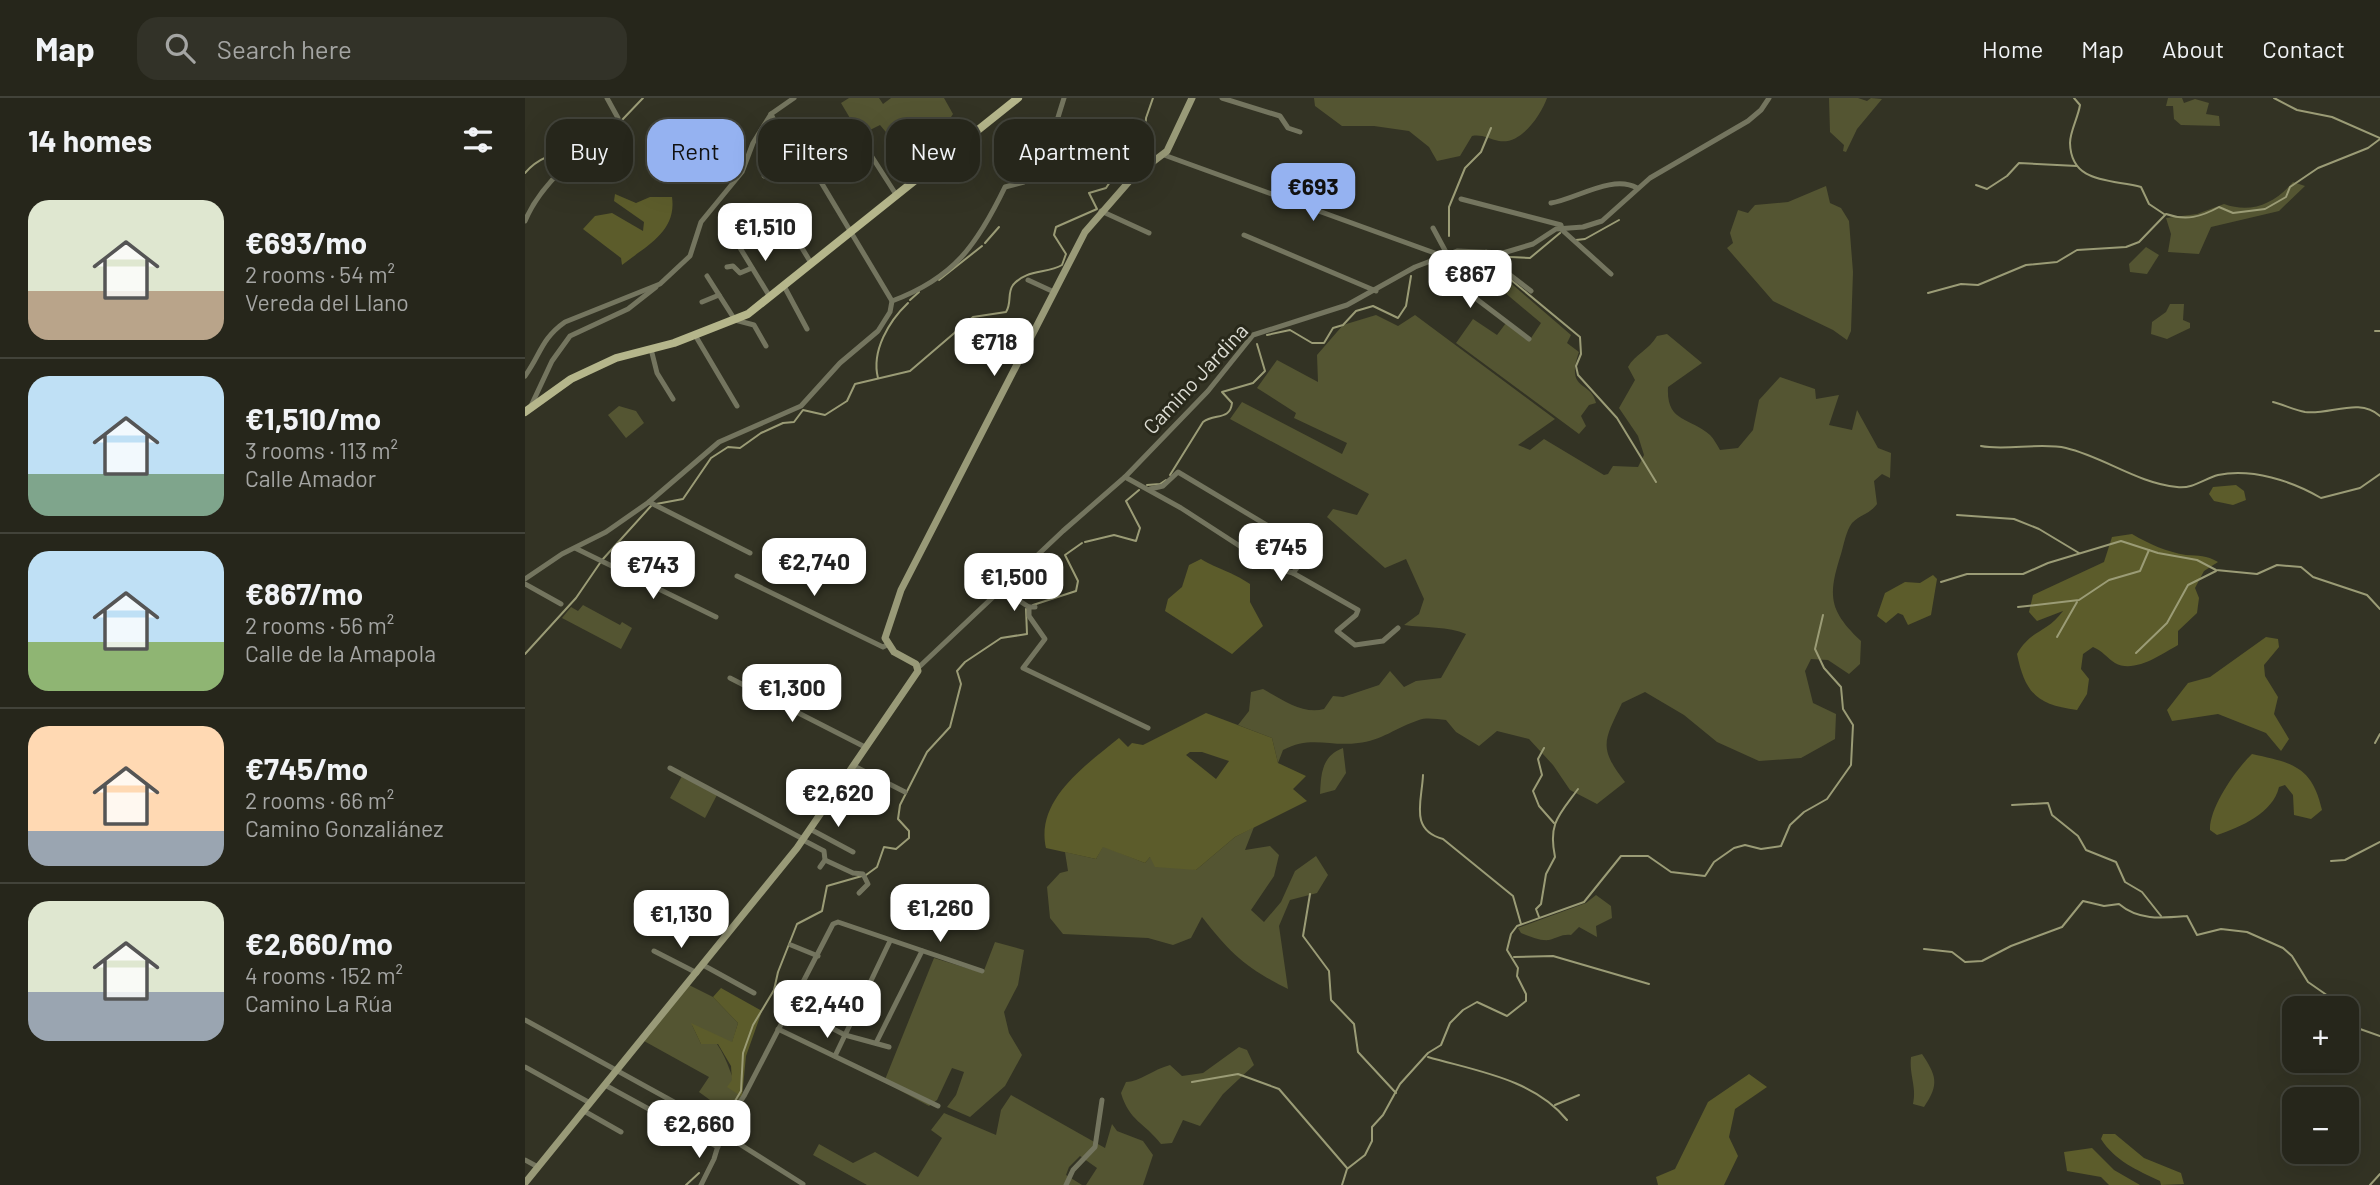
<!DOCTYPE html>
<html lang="en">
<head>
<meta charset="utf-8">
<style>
	:root { --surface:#26261b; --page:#323228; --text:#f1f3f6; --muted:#a4a5a3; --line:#42433a; --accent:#95b2f1 }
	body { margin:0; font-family:Barlow,sans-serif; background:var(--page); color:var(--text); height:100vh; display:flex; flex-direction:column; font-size:26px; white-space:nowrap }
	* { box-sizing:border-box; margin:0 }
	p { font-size:23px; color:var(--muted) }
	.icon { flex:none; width:38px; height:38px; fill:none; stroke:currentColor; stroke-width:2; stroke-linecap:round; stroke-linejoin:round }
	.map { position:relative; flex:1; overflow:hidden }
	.drawer { display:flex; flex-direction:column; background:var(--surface); width:525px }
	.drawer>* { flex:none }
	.banner { position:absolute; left:21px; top:21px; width:665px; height:63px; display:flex; gap:14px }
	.tools { position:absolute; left:1757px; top:898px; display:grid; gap:14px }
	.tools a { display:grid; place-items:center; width:77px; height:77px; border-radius:14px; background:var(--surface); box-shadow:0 7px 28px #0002,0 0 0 2px var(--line); font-size:35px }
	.price { position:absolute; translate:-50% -60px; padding:0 16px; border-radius:14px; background:#fff; color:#222; font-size:23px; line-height:46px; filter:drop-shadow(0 2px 4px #0008) }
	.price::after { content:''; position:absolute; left:50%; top:42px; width:21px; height:16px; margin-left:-10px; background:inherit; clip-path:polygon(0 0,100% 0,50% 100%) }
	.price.on { background:var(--accent); color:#111 }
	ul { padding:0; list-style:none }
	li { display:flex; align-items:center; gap:21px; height:175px; padding:0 28px }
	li+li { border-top:2px solid var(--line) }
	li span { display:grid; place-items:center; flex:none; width:196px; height:140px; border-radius:21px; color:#555 }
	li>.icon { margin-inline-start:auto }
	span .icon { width:84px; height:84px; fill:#fffc; stroke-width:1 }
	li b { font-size:30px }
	h2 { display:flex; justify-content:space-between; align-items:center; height:84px; padding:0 28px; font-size:30px }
	.tag { padding:0 24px; border-radius:21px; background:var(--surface); box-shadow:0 7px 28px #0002,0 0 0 2px var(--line); font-size:24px; line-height:63px }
	.tag.on { background:var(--accent); color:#111 }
	header { display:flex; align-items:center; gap:42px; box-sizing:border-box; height:98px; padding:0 35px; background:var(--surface); border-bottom:2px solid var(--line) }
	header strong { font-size:33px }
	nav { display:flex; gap:38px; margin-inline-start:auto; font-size:24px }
	.search { width:490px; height:63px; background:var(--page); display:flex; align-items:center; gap:18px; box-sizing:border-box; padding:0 24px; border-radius:21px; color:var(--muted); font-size:26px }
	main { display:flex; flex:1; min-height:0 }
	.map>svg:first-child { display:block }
	.green { fill:#545532 }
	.forest { fill:#5c5c2b; fill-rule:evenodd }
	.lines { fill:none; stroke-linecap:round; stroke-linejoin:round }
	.stream { stroke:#9b9c76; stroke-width:2 }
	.street { stroke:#74755f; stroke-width:5 }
	.secondary { stroke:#999a78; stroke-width:7 }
	.primary { stroke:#b5b68b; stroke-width:8 }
	.labels { text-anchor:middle; stroke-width:6; stroke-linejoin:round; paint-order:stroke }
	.street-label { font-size:21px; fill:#dcdcd3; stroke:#29291b }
</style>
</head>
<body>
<header>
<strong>Map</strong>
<div class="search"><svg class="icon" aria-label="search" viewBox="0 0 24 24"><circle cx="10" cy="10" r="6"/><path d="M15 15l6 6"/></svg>Search here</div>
<nav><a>Home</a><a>Map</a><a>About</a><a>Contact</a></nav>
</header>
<main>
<section class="drawer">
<h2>14 homes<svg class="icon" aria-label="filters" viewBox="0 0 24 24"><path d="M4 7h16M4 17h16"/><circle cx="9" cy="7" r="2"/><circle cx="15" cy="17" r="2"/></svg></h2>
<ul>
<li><span style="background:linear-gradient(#dfe7d0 65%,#b9a48a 0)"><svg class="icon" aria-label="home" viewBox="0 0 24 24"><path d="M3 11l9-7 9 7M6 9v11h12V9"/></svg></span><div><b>€693/mo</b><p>2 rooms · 54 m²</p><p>Vereda del Llano</p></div></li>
<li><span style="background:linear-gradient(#bfe0f5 70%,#7fa58c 0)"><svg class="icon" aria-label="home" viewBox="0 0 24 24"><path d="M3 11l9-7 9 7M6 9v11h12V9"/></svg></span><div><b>€1,510/mo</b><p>3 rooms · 113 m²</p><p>Calle Amador</p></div></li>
<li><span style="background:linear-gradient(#bfe0f5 65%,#8fb573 0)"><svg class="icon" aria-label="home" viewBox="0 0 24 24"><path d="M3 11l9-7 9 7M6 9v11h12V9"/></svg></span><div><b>€867/mo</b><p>2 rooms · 56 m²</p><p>Calle de la Amapola</p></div></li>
<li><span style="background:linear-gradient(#ffd9b3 75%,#9aa5b1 0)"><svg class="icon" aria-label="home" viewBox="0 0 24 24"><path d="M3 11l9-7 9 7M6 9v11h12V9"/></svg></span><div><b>€745/mo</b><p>2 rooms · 66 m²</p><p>Camino Gonzaliánez</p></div></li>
<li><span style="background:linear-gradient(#dfe7d0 65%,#9aa5b1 0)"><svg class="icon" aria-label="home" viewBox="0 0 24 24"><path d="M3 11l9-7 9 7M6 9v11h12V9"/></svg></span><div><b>€2,660/mo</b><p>4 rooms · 152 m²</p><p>Camino La Rúa</p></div></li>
</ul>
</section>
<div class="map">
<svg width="1855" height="1087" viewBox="0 0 1855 1087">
	<rect width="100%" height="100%" fill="#333324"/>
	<g class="green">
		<polygon points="324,0 354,0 358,6 366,0 419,0 428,16 420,28 395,52 381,35 365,39 355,27 335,37 316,5"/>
		<path d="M789,0H1022C1016,17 996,47 974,43C964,41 957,36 947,38L935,58L912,63L904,49L884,33L849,28H817L790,8Z"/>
		<polygon points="1304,0 1333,0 1342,3 1346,0 1357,1 1332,31 1321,54 1318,53 1319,47 1305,34"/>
		<polygon points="1643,0 1657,0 1659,5 1670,1 1684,5 1681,16 1694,18 1695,28 1656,27 1649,21 1648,8 1641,8"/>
		<polygon points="190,27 202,30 204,42 175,58 179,30"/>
		<path d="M1768,84L1780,88L1754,113L1686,129L1674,156L1643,154L1646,136L1641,120L1672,116L1699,106C1727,116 1750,105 1768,84Z"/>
		<polygon points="1301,88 1305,105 1316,110 1324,123 1328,174 1326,233 1322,242 1308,232 1248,203 1202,150 1208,145 1205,135 1213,112 1223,115 1230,107 1263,104"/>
		<polygon points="1621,149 1634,157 1622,176 1605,174 1604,166"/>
		<path d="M959,162L1046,237L1042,245L1054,254C1040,294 1066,282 1071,305L1064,307L1056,318L1061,328L1054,336L931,245L948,221L972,237L981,225L1004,243L1016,225L953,172Z"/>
		<polygon points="1645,206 1659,206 1658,222 1665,225 1665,230 1642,241 1626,236 1627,224 1641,214"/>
		<path d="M851,217L873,228L890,217L1030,321L993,347L1005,352L1019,341L1079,377L1083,376L1088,368L1113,369L1119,357L1113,338L1094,310L1110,282L1103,269C1110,256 1124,252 1132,238L1142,236L1177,265L1143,289C1141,325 1165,319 1185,337C1189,341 1192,347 1195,352L1213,350L1228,332L1234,302L1255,279L1290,291L1291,301L1314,297L1304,327L1327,332L1332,312L1353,350L1366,355L1365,380L1357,376L1349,383L1352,406C1345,416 1336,416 1327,425C1321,433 1319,446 1316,456C1303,497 1303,512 1336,543L1335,566L1324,576L1303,562L1286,561L1280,573L1288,605L1311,616L1310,641L1276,660L1234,663L1192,644L1159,617L1120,594L1097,605C1079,643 1073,649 1100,684L1072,706L1045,692L1028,667L1004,641L972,633L954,648L931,634L921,622C912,621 901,619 894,622C872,629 856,643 833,645C805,649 786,637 758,652L753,665L747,640L713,627L724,613L726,594L738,591C756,601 778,617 799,611L808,598L818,599L854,587L865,573L879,589L891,583L916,580L941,536C924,528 899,530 879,527L894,516L899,501L881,461L860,470L802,419L808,411L832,417L844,396L705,321L717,304L817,356L822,345L769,320L771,315L732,290L752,262L793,284L792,257L818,227Z"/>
		<polygon points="94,308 111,313 119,325 101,340 83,317"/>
		<polygon points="58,507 95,527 97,524 107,530 96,551 37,520 46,509 53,513"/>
		<path d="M818,650L821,675L810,692L795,696C796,675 797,658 818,650Z"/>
		<polygon points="157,678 193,695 180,720 145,700"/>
		<path d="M729,729L720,752L745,748L754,757L749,778L726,812L739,824L756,804L770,773L791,758L803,777L792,795L765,802L754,828L763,891C721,870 706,856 677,819L666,840L648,847L623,840L538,836L525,820L522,789L535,775L543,773L540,754L571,761L578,748L620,765L625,759L671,772L710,739Z"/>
		<path d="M1071,797L1086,808L1087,820L1071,828L1072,839L1054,829L1046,837C1036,836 1033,840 1024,842C1015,843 1004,838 996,835L993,830L1061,805Z"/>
		<polygon points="470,844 499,852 493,887 479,914 484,935 497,957 480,988 445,1019 422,1009 431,997 439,974 427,970 412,1002 404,1008 359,984 409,860 458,875"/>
		<path d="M164,887L188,899L213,925L207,945L167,927L176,946H192C204,963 206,981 217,999L192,1029L174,1019L185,1002L174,994L184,979L119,943Z"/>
		<path d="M714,949L722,952L729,967L698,996L675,1028L658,1022L647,1045L636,1046C620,1025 604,1023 596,995L601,984C614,984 629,971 645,967L657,978L678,975Z"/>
		<path d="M1397,956C1411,977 1415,986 1399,1009L1388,1006C1392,989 1384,977 1386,959Z"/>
		<polygon points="486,997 580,1050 587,1026 592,1033 618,1043 628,1057 618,1087 561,1087 572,1070 555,1058 544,1069 541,1077 557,1087 342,1087 288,1057 294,1046 328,1065 350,1054 393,1079 417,1040 406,1032 419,1015 471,1037 476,1012"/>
	</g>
	<g class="forest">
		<path d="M90,96L111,105L125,99H147C152,134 121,148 97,167L96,160L58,131L70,118L87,115L118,133L119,124L89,103Z"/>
		<polygon points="1711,387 1719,393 1721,402 1708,407 1689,403 1684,396 1688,389"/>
		<path d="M1607,436C1624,446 1642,454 1661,457C1674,458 1681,457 1693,464L1679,473L1670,490L1674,500L1672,515L1653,533V547C1637,556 1609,576 1590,565C1582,560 1578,553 1568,549L1558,556L1556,571L1564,581L1562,596L1552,612C1512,607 1500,595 1492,556C1506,531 1521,536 1538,513L1512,523L1504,514L1508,497L1579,464L1587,439Z"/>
		<path d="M676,461C694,472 706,473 725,486V504L738,528L707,556L640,513L643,501L657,489L664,467Z"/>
		<polygon points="1408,477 1412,481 1406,517 1383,527 1378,517 1373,515 1361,525 1352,518 1360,495 1380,484 1395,485"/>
		<polygon points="1741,539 1753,541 1754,549 1739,567 1740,578 1753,599 1749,616 1764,641 1756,653 1741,635 1693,616 1647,623 1642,612 1663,585 1685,579"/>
		<path d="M681,615L747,640L753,665L781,678L768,691L782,703L710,739L671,772L630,769L625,759L620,765L578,749L571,761L521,750C510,702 561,667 594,640L603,649L607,645L618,647ZM665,654H677L704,663L691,681L661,657Z"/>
		<path d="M1727,656C1768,665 1787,668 1797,712L1786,721L1769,717L1768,697L1760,687L1754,689C1748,715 1716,729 1692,737L1685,732C1684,710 1711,671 1727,656Z"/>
		<polygon points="196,890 237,913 221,958 217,999 202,989 207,982 206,968 193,946 176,946 166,925 207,944 213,925 188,899"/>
		<polygon points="1224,976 1242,989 1210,1011 1204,1039 1213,1058 1199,1087 1133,1087 1131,1079 1150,1071 1183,1004"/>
		<path d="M1578,1036H1590L1619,1060L1656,1075L1659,1086L1636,1087L1635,1083C1612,1072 1590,1063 1576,1041Z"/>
		<polygon points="1567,1050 1589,1072 1615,1087 1584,1087 1576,1079 1542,1073 1539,1054"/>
	</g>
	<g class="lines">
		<g class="stream">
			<path d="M1549,0L1555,7C1553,20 1545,33 1545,45C1546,87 1588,81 1616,89L1624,106L1639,116"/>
			<polyline points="1749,0 1772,12 1807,19 1855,40"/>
			<polyline points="97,22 118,0"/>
			<path d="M0,75C13,60 29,54 48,54C64,37 73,37 90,25"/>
			<polyline points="1451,87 1462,91 1482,78 1494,65 1552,68"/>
			<polyline points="924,138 924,109 940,70 956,54 966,30"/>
			<polyline points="1051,142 1060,141 1094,122"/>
			<polyline points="460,145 474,129"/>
			<polyline points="965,158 1005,160 1035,135"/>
			<polyline points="968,167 1055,239 1056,256 1051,268 1053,277 1092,320 1131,384"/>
			<polyline points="414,182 457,148"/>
			<path d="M1403,195L1436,186L1453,187L1501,167L1532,164L1552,152L1601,149L1614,144L1641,116C1661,123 1676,119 1694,109L1708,115L1740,111L1761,99L1765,89L1793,70L1843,50L1855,41"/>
			<polyline points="385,202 394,194"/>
			<polyline points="1850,233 1855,233"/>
			<polyline points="742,237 765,232 787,245 799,245 808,230 818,227 831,213 848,208 873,220 881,208 886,178"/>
			<path d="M353,280C346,253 364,223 383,205"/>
			<path d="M1748,304C1759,307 1770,312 1780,314C1806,317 1834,299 1855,318"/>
			<path d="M1456,348C1480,353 1516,344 1541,350C1579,359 1612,385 1652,389C1668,391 1679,381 1693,377C1727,370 1767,383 1796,400L1835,390L1855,376"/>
			<path d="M645,377L678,324C689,315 705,323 707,305L697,294L728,285L740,273L732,246"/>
			<polyline points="622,387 635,386 641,382"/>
			<path d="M131,406L158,401L186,360L203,349L215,350L236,335L258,325L269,324L278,312L300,317L322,303L330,286L385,273L448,219L481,214C487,205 482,195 488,187C501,171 522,176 537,167L541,156L529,137L531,129L572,111L564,95L581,90L587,81L593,54L619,56L621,20L628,0"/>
			<polyline points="1432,417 1489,421 1514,431 1554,455"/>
			<polyline points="560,444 589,437 611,443 615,430 601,403 614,392"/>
			<polyline points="78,461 126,408"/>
			<polyline points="1416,484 1442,476 1498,476 1523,465 1596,443 1633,455 1672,462 1691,472 1732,476 1752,467 1776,469 1788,479 1842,497 1855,511"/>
			<polyline points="508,507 551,493 553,483 540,457 557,445"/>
			<polyline points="1493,509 1554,502 1584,482 1615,473 1624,452"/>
			<polyline points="1532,539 1552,504"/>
			<polyline points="1611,555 1642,525 1663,487 1691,473"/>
			<polyline points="0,556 51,500 75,465"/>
			<polyline points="1850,645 1855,636"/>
			<polyline points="1019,650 1013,661 1017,677 1008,693 1014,708 1029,725"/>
			<path d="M898,677C897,703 884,732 918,741L988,798L996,826"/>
			<polyline points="1487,707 1523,705 1527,717 1553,738 1561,752 1591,764 1600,784 1617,794 1636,818"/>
			<polyline points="1806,763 1820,762 1855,744"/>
			<polyline points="341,777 352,769 359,749 371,751 384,740 384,733 373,721 375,707 402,654 425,629 436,586 432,573 440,564 476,540 502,536 501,511"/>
			<polyline points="785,796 778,838 804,873 806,902 829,926 833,954 871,995"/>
			<path d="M1014,819L1011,811L1016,806L1021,776L1030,759C1023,725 1034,717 1053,691"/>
			<path d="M1399,851L1427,854L1440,864L1457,863L1486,848L1537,829L1558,803L1579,808L1594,806C1614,823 1638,820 1662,818L1672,837L1696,831L1722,834L1758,850L1767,858L1783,884L1806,900L1812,910"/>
			<polyline points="989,859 1028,858 1124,886"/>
			<polyline points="1822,919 1835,931 1855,938"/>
			<path d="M903,959C951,973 1009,981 1042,1022"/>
			<polyline points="667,984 713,976 754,991 822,1070"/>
			<polyline points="1030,1007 1054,997"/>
			<polyline points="204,1013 216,993 218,955 228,927 249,892 253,874 272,826 297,813 302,788 337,778"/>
			<polyline points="161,1087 174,1075"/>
			<polyline points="817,1087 822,1071 840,1057 847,1043 847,1029 858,1017 875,986 903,955 916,947 925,925 938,912 952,904 982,918 1001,903 1001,896 992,878 993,870 982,852 986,836 992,828 1059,804 1096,758 1123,758 1146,774 1180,778 1189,764 1209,750 1220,747 1236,751 1256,748 1265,727 1279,714 1302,701 1326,667 1328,627 1318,611 1316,589 1299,570 1290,551 1298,517"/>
			<polyline points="1845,1087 1855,1076"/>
		</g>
		<g class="street">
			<polyline points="697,0 755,18 763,30 775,34"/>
			<path d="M246,16L250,24L240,60L239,78L245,79C255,67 269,54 284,64L367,203"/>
			<polyline points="340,48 372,98"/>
			<polyline points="639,57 918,158"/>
			<polyline points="936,101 1036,127 1037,131"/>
			<path d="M1026,105C1051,101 1088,76 1112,90"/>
			<polyline points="576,113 624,135"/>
			<polyline points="257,117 286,165"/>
			<path d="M0,123C17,83 56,53 92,29L93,20L82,0"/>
			<polyline points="908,130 922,156"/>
			<polyline points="1036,131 1086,176"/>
			<polyline points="719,137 851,193"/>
			<polyline points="212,145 245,199"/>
			<polyline points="961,154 963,160 1006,193"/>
			<polyline points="907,162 916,174 1004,241"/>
			<polyline points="202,169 208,168 215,175 227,170"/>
			<polyline points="182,178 210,222 229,227 241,248"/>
			<polyline points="503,182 529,194"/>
			<polyline points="259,188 282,231"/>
			<polyline points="177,204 194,197"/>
			<polyline points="170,237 212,308"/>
			<polyline points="126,251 132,275 148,301"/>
			<path d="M0,278C16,256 16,241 40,224L135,186L165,158L176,124L217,74L228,45L246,16L269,0"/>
			<polyline points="5,310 27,263 45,238 103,211 131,189"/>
			<polyline points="600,379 656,410 747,469 768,475 833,512 831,517 812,533 830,547 858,543 873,530"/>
			<polyline points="625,391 638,388 653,374 755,435"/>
			<polyline points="124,404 225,455"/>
			<polyline points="50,450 191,519"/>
			<polyline points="768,475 794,442"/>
			<polyline points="212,478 358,549 362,547"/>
			<path d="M0,481L37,456L81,434L124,404L194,344L276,308L315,265L353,233L365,214L367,203C429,180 452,147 480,89L499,84L505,66L530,29L539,0"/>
			<polyline points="0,486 36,506"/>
			<polyline points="477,492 504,509 510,509"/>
			<polyline points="504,509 504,518 520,541 498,570 623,630"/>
			<polyline points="394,569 538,433 600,379 683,293 728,237 822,207 890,169 932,153 978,155 1008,146 1031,131 1058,129 1077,123 1125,80 1223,23 1236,12 1244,0"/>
			<polyline points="205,580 340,649"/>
			<polyline points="329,668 380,694"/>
			<polyline points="145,670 278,741"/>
			<polyline points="267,693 300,711"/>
			<polyline points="285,731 328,754"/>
			<polyline points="278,742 299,753 300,762 295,769"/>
			<polyline points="300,762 328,775 338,776 343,786 334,795"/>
			<polyline points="266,847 293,858"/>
			<polyline points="129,853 172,875"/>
			<polyline points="178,867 229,895"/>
			<polyline points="266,909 320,937 364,949"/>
			<polyline points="288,920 296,904"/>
			<polyline points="0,922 198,1031"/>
			<polyline points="253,931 413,1008"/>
			<polyline points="351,945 397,853"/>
			<polyline points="310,958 365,843"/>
			<polyline points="0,969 65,1005"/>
			<polyline points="80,987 193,1049"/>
			<polyline points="59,1013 96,1034"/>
			<polyline points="197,1035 278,1086"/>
			<polyline points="0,1062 13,1069"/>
			<polyline points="176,1087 189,1061 198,1031 219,998 308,826 313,824 457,873"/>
			<polyline points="541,1087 548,1072 570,1049 577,1002"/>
		</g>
		<polyline class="secondary" points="0,1085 272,750 393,573 391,566 369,554 360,540 376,492 560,134 608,79 642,53 667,0"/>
		<polyline class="primary" points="0,314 46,281 91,260 149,245 223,216 493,0"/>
	</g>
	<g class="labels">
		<g class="street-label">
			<text transform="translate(671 281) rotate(-47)" y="7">Camino Jardina</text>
		</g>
	</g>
</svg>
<div class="tools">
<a>+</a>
<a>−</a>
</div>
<b class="price on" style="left:788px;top:125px">€693</b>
<b class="price" style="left:240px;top:165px">€1,510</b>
<b class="price" style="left:945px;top:212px">€867</b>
<b class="price" style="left:469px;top:280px">€718</b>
<b class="price" style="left:756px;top:485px">€745</b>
<b class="price" style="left:289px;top:500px">€2,740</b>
<b class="price" style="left:128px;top:503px">€743</b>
<b class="price" style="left:489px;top:515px">€1,500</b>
<b class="price" style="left:267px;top:626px">€1,300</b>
<b class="price" style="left:313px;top:731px">€2,620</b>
<b class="price" style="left:415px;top:846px">€1,260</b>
<b class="price" style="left:156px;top:852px">€1,130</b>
<b class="price" style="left:302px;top:942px">€2,440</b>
<b class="price" style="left:174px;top:1062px">€2,660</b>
<div class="banner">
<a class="tag">Buy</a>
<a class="tag on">Rent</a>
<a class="tag">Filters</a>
<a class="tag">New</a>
<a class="tag">Apartment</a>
</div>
</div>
</main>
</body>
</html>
